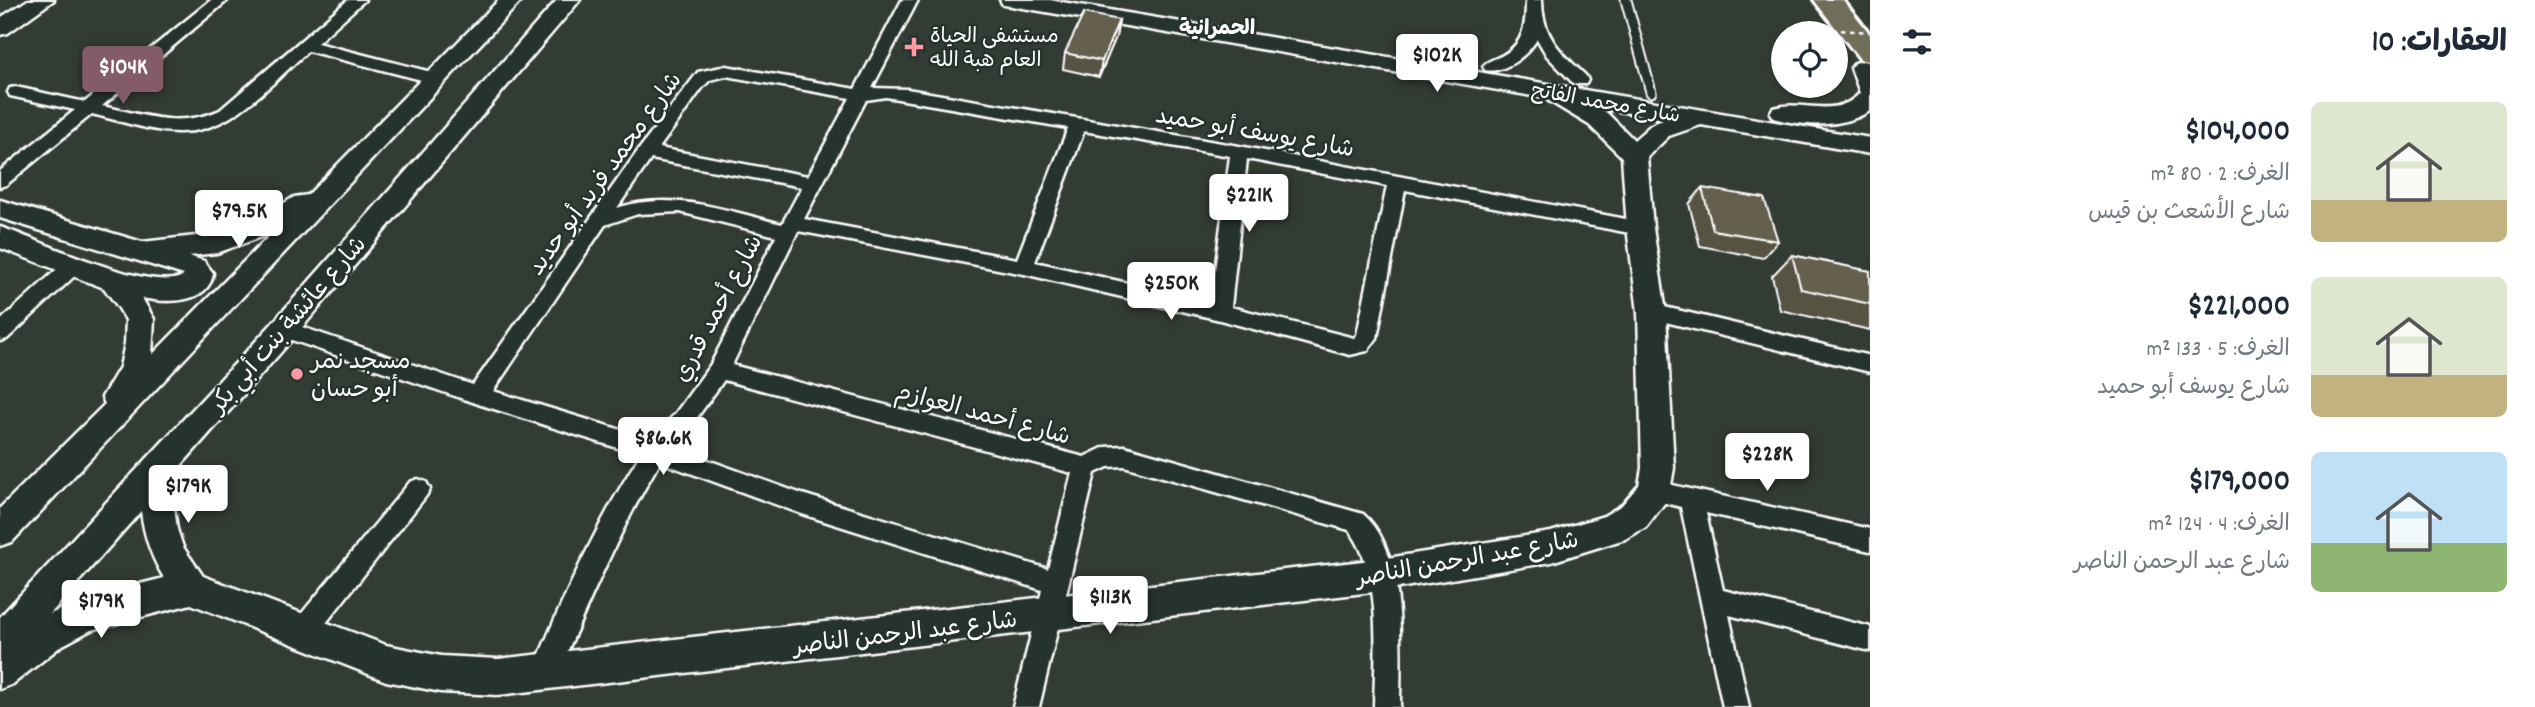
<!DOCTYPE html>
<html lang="ar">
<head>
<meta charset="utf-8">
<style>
	:root { --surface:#fff; --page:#f6f6f7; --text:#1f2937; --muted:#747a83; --accent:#845c67 }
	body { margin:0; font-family:Dekko,"Playpen Sans Arabic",sans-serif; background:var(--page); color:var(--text); direction:rtl; height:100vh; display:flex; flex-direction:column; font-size:26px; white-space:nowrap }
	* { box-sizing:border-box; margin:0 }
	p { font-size:23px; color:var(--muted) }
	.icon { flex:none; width:38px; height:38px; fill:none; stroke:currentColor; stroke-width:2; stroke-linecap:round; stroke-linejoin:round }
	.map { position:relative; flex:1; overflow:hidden; direction:ltr }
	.sheet { display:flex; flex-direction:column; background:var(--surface); width:665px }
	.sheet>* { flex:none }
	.controls { position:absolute; left:1771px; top:21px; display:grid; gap:14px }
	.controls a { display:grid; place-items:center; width:77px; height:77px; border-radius:50%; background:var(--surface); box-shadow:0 2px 5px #0004; font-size:35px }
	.price { position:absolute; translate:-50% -60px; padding:0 16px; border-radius:7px; background:#fff; color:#222; font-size:23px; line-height:46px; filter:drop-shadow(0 2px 4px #0008) }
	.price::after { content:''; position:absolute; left:50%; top:42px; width:21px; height:16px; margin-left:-10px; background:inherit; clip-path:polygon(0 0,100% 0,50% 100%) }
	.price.current { background:var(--accent); color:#fff }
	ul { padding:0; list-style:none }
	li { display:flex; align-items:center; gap:21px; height:175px; padding:0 28px }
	li span { display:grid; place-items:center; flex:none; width:196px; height:140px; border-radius:10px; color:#555 }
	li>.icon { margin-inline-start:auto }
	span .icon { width:84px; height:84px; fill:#fffc; stroke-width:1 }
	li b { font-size:30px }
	h2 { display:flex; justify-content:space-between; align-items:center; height:84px; padding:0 28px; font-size:30px }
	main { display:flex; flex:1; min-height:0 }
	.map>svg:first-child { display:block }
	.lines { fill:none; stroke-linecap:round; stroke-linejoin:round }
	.lane-casing { stroke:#fff; stroke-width:13 }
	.street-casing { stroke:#fff; stroke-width:5 }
	.secondary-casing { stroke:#fff; stroke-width:5 }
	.highway-casing { stroke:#fff; stroke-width:6 }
	.path { stroke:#fff; stroke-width:2.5; stroke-dasharray:4.5 4.5; stroke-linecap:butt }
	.lane { stroke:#26332d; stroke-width:9 }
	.street { fill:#26332d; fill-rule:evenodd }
	.secondary { fill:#26332d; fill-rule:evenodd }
	.highway { fill:#706e59; fill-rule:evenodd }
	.path-bridge { stroke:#fff; stroke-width:2.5; stroke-dasharray:4.5 4.5; stroke-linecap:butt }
	.wall { fill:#575343; stroke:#fff; stroke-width:2 }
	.shaded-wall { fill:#474337; stroke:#fff; stroke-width:2 }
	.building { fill:#65604e; stroke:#fff; stroke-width:2 }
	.poi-dot { fill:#ff9aa2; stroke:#26332d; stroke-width:2.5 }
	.labels { text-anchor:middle; stroke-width:5; stroke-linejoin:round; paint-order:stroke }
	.far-neighbourhood-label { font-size:21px; font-weight:bold; fill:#fff; stroke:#26332d }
	.far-poi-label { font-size:21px; fill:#fff; stroke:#26332d; text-anchor:start }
	.far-street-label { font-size:21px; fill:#fff; stroke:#26332d }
	.street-label { font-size:24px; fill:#fff; stroke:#26332d }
	.poi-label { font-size:24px; fill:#fff; stroke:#26332d; text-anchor:start }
</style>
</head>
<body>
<main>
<section class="sheet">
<h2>العقارات: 10<svg class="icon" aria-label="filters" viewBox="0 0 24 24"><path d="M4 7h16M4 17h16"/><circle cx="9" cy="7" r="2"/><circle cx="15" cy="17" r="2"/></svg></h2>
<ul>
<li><span style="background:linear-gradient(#dfe7d0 70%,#c2b280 0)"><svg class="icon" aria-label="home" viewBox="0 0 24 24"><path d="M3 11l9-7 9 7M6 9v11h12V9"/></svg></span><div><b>$104,000</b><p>الغرف: 2 · 80 m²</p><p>شارع الأشعث بن قيس</p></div></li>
<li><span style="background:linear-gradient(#dfe7d0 70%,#c2b280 0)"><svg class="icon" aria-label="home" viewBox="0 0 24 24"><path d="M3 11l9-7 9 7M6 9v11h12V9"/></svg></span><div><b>$221,000</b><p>الغرف: 5 · 133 m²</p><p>شارع يوسف أبو حميد</p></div></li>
<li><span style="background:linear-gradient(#bfe0f5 65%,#8fb573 0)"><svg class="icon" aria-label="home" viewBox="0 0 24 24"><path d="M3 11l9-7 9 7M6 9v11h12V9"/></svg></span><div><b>$179,000</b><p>الغرف: 4 · 124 m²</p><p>شارع عبد الرحمن الناصر</p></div></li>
</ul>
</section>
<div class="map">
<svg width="1870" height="707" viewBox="0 0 1870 707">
	<rect width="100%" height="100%" fill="#333c34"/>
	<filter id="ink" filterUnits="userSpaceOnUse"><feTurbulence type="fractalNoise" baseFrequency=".0143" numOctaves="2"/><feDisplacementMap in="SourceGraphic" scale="14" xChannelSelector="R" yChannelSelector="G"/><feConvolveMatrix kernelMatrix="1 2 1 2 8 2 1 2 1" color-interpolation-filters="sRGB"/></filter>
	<g filter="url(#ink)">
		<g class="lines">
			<defs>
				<polyline id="lane" points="1626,0 1651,92"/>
				<g id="street">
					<path d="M211,0H228L102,106C147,115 176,129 220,110L348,0H365L317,43L443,75L445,79L437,84L308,51C270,84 232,133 178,132C152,132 117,120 92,114L6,185L0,187V171L75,110L10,96L8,92L10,88L16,87L85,102Z"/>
					<path d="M902,0H918L872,88L907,89L1239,146L1647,223L1649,228L1647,233L1640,235L1405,190L1377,338L1367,351L1350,355L1220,320L1024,274L798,231L732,365L1084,457L1105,447L1124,446L1363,514C1408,552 1400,653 1400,707H1374C1375,655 1383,573 1349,530L1124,466L1108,467L1095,473L1039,707H1013L1042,590L802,514L660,462C618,532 587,607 554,682L545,686L536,682L532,673C563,598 597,523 640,455L478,404L277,335L274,329L277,323L284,321L473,385L640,148L698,72L726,66L855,89ZM726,76L850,98L808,176L659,148L703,87L710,80ZM886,97L1068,128L1017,259L804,219L866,100ZM1084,131L1230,156L1211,302L1035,262ZM651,159L802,187L782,224C727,211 673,190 617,208ZM1247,159L1387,186L1357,335L1354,338L1231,307ZM680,212L776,236L711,364L675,414L651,439L493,391L605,225L638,214ZM724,380L1072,473L1048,569L802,494L672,447L691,426Z"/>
					<path d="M1526,0H1542C1542,37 1561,52 1586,76L1588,80L1586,84H1574L1547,56L1537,39C1528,55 1504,74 1485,70L1483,66C1488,60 1496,59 1503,55C1525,43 1526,23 1526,0Z"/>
					<polygon points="74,258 81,260 84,265 81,270 7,339 0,341 0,321 67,260"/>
					<polygon points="1652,304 1870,356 1870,372 1645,317 1642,312 1645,307"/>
					<polygon points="418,479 426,482 430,489 426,496 311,642 302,645 293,642 289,633 293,624 410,482"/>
					<polygon points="1654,481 1870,529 1870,551 1706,513 1723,590 1870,627 1870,651 1729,615 1749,707 1723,707 1681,507 1646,498 1642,491 1646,484"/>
				</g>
				<g id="secondary">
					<polygon points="28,0 54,0 8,33 0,35 0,18"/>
					<path d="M499,0H522L12,542L0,546V508L105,404L102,397L120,367L125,343L126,320L118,307L104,288L0,248V227C35,238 156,296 184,275L0,218V200L142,242L214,234L267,214L294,197L308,195ZM272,233L152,355L154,319L142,298C165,303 209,305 213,273L204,261L189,256L217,253Z"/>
					<path d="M557,0H580L289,343L170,478L177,529L183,547L203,576L386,645L441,656L498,659L1381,559L1551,532L1604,516L1622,505L1639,485L1642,468L1638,312L1627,228L1622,157L1589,125L1544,98L1011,6L1003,5L1000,0H1050L1870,138V154L1701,125L1669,136L1647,157L1653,228L1666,312L1674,468L1670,491L1666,501L1646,527L1625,539L1551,562L1381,591L498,695L441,692L386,681L191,604L91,630L61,646L13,684L0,689V617L269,327ZM1595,107L1664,119L1651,125L1634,140L1607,113ZM141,511C144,535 151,557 164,578L96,595L50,614Z"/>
					<path d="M1863,61L1870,63V111C1842,128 1805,127 1773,118L1770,113L1773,108C1804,99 1835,120 1860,93L1851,68L1855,63Z"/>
				</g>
				<polygon id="highway" points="1814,0 1843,0 1870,34 1870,62 1860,59"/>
			</defs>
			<use href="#lane" class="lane-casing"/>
			<use href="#street" class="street-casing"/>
			<use href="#secondary" class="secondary-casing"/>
			<use href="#highway" class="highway-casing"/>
			<polyline class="path" points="1817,27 1815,24 1821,27"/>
			<use href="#lane" class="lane"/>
			<use href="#street" class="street"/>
			<use href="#secondary" class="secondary"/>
			<use href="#highway" class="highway"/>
			<polyline class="path-bridge" points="1823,29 1870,32"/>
		</g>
		<g class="wall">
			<polygon points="1119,20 1116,37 1099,77 1063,69 1065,53"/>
			<polygon points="1702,188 1778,241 1763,258 1700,246 1689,204"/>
			<polygon points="1792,255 1870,271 1870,330 1780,310 1772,276"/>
		</g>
		<polygon class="shaded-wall" points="1119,20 1116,37 1099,77 1102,61"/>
		<g class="building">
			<polygon points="1084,13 1119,20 1102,61 1065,53"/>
			<polygon points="1702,188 1764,198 1778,241 1713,230"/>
			<polygon points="1792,255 1870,271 1870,304 1801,289"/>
		</g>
	</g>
	<g class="poi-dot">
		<path d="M910.5 36.5h7v7h7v7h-7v7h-7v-7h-7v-7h7z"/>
		<circle cx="297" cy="374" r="7"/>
	</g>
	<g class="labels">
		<g class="far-neighbourhood-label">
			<text x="1217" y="34">الحمرانية</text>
		</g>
		<g class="far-poi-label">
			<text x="930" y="42">مستشفى الحياة<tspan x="930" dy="24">العام هبة الله</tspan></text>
		</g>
		<g class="far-street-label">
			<text transform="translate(1606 102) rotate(10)" y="7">شارع محمد الفاتح</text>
		</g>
		<g class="street-label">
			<text transform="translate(1255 131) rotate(10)" y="8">شارع يوسف أبو حميد</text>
			<text transform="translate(604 173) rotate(-54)" y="8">شارع محمد فريد أبو حديد</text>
			<text transform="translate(717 308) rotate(-62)" y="8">شارع أحمد قدري</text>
			<text transform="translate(287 324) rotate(-49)" y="8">شارع عائشة بنت أبي بكر</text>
			<text transform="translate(983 413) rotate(15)" y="8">شارع أحمد العوازم</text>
			<text transform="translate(1467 558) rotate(-10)" y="8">شارع عبد الرحمن الناصر</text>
			<text transform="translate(905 632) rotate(-7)" y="8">شارع عبد الرحمن الناصر</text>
		</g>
		<g class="poi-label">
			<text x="311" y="368">مسجد نمر<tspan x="311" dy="28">أبو حسان</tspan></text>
		</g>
	</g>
</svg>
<div class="controls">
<a><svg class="icon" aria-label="locate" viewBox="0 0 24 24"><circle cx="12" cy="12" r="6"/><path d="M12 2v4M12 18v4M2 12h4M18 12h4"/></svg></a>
</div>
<b class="price" style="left:1437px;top:94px">$102K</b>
<b class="price current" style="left:123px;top:106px">$104K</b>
<b class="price" style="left:1249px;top:234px">$221K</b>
<b class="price" style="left:239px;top:250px">$79.5K</b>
<b class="price" style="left:1171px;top:322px">$250K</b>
<b class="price" style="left:663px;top:477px">$86.6K</b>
<b class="price" style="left:1767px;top:493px">$228K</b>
<b class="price" style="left:188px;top:525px">$179K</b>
<b class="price" style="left:1110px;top:636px">$113K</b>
<b class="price" style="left:101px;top:640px">$179K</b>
</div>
</main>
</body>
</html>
